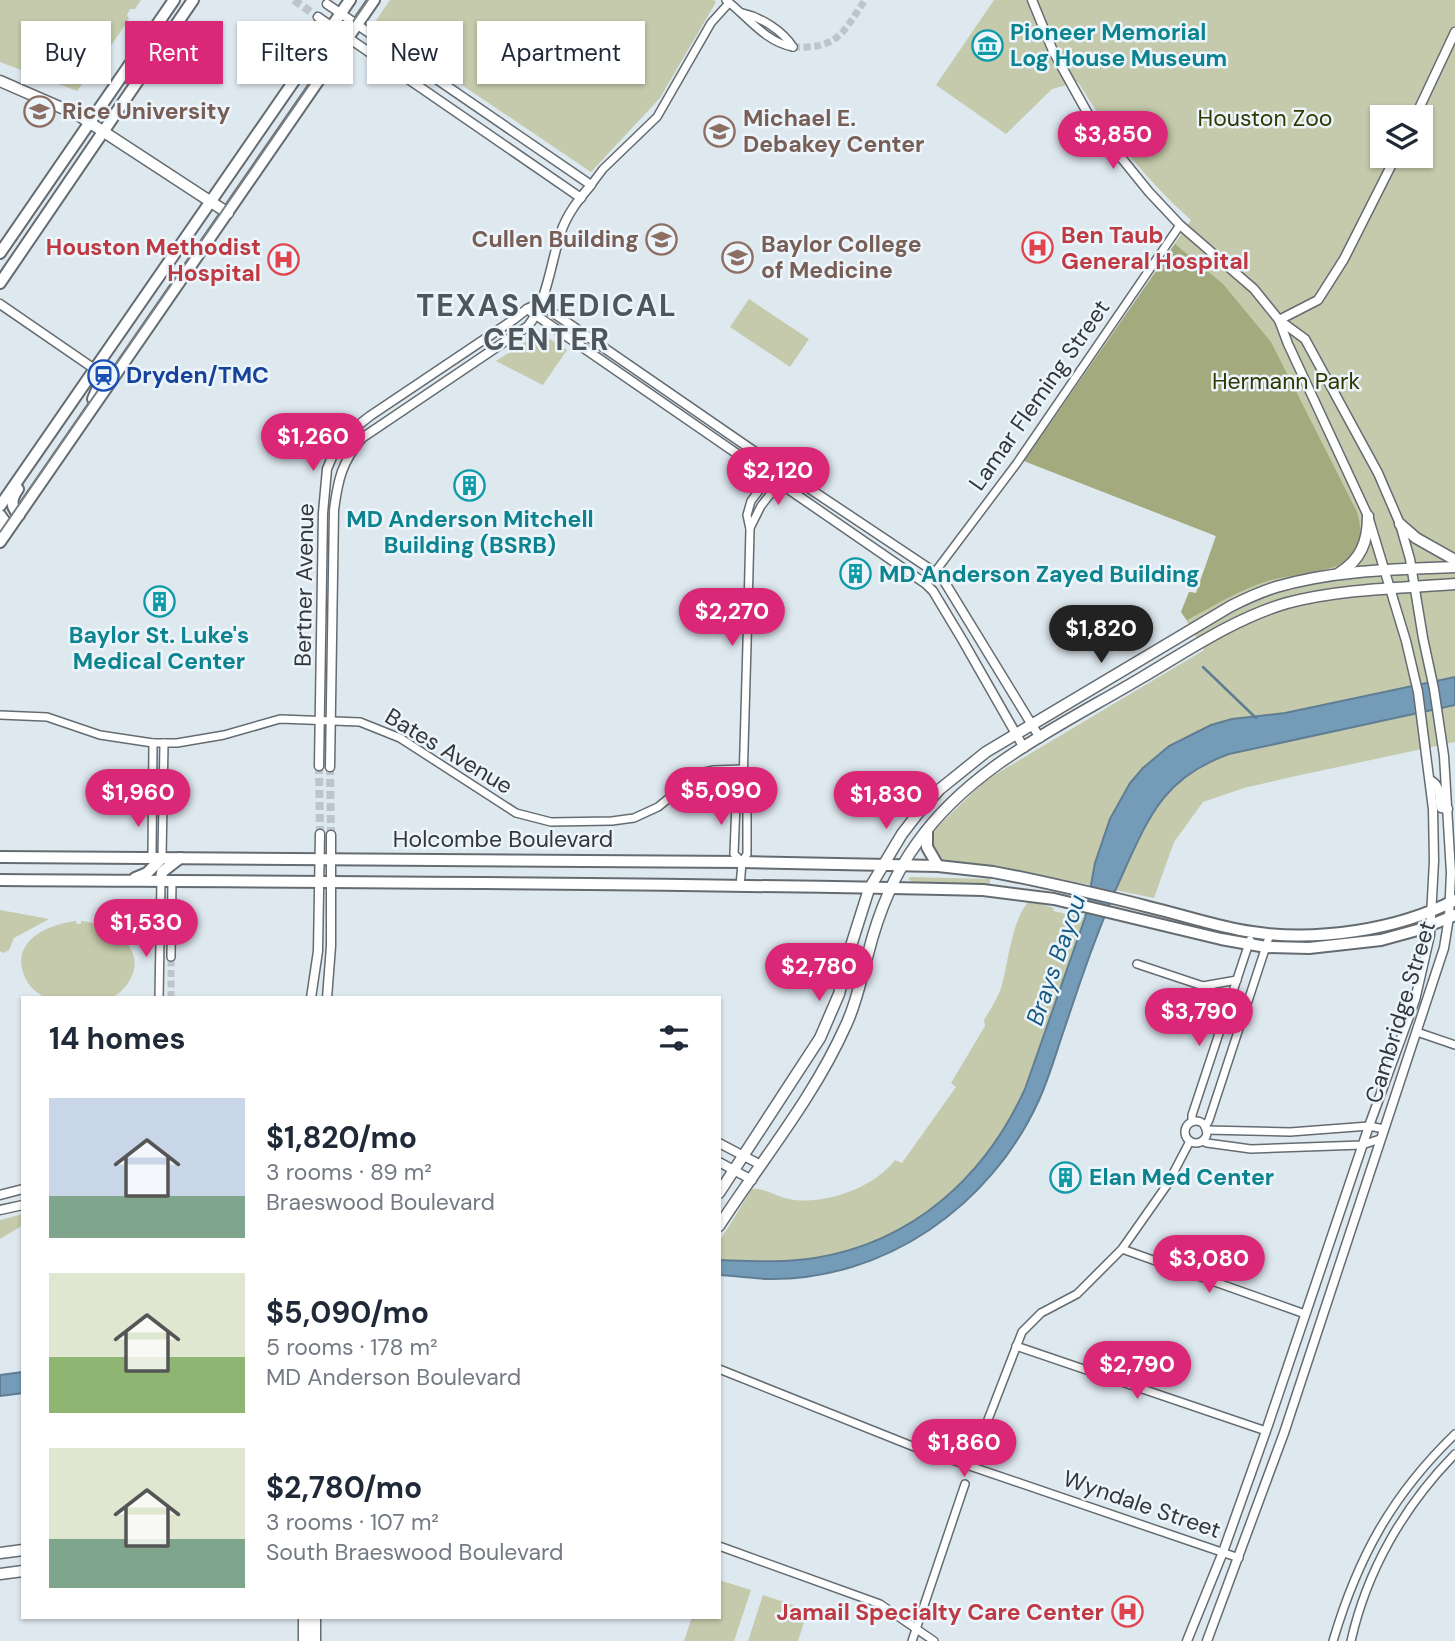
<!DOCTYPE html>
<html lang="en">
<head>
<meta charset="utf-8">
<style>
	:root { --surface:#fff; --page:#f2f2f3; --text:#1f2937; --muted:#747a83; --accent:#db2777 }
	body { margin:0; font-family:"DM Sans",sans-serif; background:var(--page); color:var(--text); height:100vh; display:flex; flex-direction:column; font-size:26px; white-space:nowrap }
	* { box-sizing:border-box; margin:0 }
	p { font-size:23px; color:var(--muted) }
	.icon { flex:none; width:38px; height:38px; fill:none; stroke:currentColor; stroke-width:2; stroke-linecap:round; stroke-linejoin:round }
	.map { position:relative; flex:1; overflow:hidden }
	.details { position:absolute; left:21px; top:996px; width:700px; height:623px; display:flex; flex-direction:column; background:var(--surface); border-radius:0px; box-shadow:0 2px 5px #0004 }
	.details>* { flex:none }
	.hud { position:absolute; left:21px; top:21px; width:700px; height:63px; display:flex; gap:14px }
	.fabs { position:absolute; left:1370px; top:105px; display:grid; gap:14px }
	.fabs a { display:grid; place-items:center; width:63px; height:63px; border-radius:0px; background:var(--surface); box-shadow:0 2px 5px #0004; font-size:35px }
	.price { position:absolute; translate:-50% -60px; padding:0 16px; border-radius:24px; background:var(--accent); color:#fff; font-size:23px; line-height:46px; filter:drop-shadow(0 2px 4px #0008) }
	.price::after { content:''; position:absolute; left:50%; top:42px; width:21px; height:16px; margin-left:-10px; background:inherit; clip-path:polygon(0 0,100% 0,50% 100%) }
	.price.on { background:#222; color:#fff }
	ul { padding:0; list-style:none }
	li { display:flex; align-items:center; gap:21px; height:175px; padding:0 28px }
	li span { display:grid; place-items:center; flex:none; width:196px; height:140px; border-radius:0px; color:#555 }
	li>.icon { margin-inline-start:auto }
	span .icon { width:84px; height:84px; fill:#fffc; stroke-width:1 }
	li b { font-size:30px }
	h2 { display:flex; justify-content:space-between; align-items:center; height:84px; padding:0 28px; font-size:30px }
	.tag { padding:0 24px; border-radius:0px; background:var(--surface); box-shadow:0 2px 5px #0004; font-size:24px; line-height:63px }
	.tag.on { background:var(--accent); color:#fff }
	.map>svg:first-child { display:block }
	.green { fill:#c4caab; fill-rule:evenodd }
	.forest { fill:#a2aa7e }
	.water { fill:#749cb9; stroke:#607e93; stroke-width:2 }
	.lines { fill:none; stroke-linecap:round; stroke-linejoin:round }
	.stream { stroke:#607e93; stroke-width:2.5 }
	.minor-tunnel { stroke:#bcc5cb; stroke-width:7; stroke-dasharray:7 3.5; stroke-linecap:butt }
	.tertiary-tunnel { stroke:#bcc5cb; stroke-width:8; stroke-dasharray:8 4; stroke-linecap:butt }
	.minor-casing { stroke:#646c72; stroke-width:10 }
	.tertiary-casing { stroke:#646c72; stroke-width:11 }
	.secondary-casing { stroke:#646c72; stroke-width:13 }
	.primary-casing { stroke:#646c72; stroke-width:14 }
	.minor { stroke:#fff; stroke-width:7 }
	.tertiary { stroke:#fff; stroke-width:8 }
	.secondary { stroke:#fff; stroke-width:10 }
	.primary { stroke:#fff; stroke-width:10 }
	.tram { stroke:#798084; stroke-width:2 }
	.labels { text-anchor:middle; stroke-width:5; stroke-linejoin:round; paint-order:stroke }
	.culture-label { font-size:23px; font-weight:bold; fill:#0d838f; stroke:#ecf5fc; text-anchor:start }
	.education-label { font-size:23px; font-weight:bold; fill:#785e54; stroke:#ecf5fc; text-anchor:start }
	.park-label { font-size:23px; fill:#323800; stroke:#ecf5fc }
	.health-label { font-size:23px; font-weight:bold; fill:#be3a42; stroke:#ecf5fc; text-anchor:end }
	.transit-label { font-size:23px; font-weight:bold; fill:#164399; stroke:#ecf5fc; text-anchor:start }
	.street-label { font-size:23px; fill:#333739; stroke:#ecf5fc }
	.water-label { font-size:24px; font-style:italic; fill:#165a82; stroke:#ecf5fc }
	.district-label { font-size:30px; font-weight:bold; letter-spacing:2px; fill:#4e565c; stroke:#ecf5fc }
</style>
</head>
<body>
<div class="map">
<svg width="1455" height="1641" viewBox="0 0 1455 1641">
	<rect width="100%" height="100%" fill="#dee8ef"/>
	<g class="green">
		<polygon points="0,0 141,0 135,9 130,9 127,15 129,19 100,62 77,48 68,63 88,76 77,91 0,62"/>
		<polygon points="390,0 714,0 716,2 660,98 591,172 373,25"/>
		<path d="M994,0H1455V742L1296,776L1244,788L1203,802L1174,842L1154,898L998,866L942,860L932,849V836L937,827L986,780L1204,650L1181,612L1189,592L1196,593L1216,536L1024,461L1191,220C1146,180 1109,133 1078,82L1052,89L1006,134L936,85ZM1382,117H1421V156H1382Z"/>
		<polygon points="749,299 809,339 790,367 730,327"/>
		<polygon points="533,337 550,339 567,350 543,385 496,361"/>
		<polygon points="910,877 990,879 990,885 915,883 908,879"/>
		<path d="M1029,901L1054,908L1053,911L1085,918L1025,1089C985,1177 913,1242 815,1258C783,1263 751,1261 719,1260V1242L752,1189C763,1187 777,1197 789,1199C823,1206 874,1188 895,1160L902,1163L956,1087L951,1083L985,1026L984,1020C990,1010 999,996 1002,985C1008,963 1012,919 1029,901Z"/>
		<polygon points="0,910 49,919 14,938 9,950 3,953 0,951"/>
		<path d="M76,921L77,924H81V921C111,923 151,950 128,983C124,989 118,995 112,997C103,1000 89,998 80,998C69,998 52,1001 43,996C33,991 26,982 23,972C13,939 50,924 76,921Z"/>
		<polygon points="23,1214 23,1225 0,1239 0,1220"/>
		<polygon points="719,1580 751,1590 734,1641 684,1641 692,1617 719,1617"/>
		<polygon points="763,1595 808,1610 798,1641 748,1641"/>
	</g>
	<path class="forest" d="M1175,244L1223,284L1271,342L1357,512C1362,529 1363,545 1350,558C1334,573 1292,574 1271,580C1242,588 1214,606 1187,620L1181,612L1189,592L1196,593L1216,536L1024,461Z"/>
	<g class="water">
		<path d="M1455,677V705L1229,754C1165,777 1150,814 1124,871C1100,923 1082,976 1064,1030C1056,1053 1049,1078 1039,1100C991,1206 885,1281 767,1279C751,1278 735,1276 719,1275V1260C751,1261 783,1263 815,1258C913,1242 985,1177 1025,1089L1085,918L1095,863L1110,819L1130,783L1143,768L1169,746L1211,725L1232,719L1285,713Z"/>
		<polygon points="23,1372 23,1393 0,1396 0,1375"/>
	</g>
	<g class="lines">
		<polyline class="stream" points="1203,667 1256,718"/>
		<g class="minor-tunnel">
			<path d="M793,47C838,49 842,34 865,0"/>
			<polyline points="171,998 171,957"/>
		</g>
		<g class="tertiary-tunnel">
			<polyline points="294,0 318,17"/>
			<polyline points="319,766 320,834"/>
			<polyline points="330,767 331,835"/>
		</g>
		<defs>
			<g id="minor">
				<path d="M726,0C747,16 765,42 793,47"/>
				<path d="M742,13C761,17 783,31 793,47"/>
				<polyline points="591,185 603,169 657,117 711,23 729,3"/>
				<polyline points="750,528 761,506 786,474"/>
				<polyline points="926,584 1017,463 1180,225"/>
				<polyline points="0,715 47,717 100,735 153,743 177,743 224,735 280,719 360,722 400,738 516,813 551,822 612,821 634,818 658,807 700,773 714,770 743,769"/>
				<polyline points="152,858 153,743"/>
				<polyline points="162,858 164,743"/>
				<polyline points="742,862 734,854 736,803 743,785"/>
				<polyline points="740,887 742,862 747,854 747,803 743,784 748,609 750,529 747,515 751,501 777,467"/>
				<polyline points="171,957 172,880"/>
				<polyline points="1137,964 1203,986 1231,999"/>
				<polyline points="1203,986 1237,980"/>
				<polyline points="159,998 161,880"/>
				<polyline points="1417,1032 1455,1045"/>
				<circle cx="1196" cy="1132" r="11"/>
				<polyline points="1192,1122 1192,1115 1250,940"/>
				<polyline points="1205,1127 1209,1120 1270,934"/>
				<polyline points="1206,1130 1290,1132 1369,1126 1384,1129"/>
				<polyline points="1202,1141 1207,1143 1251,1149 1362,1145 1380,1139"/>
				<polyline points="1122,1249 1305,1314"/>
				<polyline points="1016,1346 1266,1431"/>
				<polyline points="719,1369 917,1448 1239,1558"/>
				<polyline points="970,1466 1022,1332 1041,1313 1077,1294 1122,1249 1167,1185 1190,1141"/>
				<polyline points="719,1546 880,1604 934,1641"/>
				<polyline points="912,1641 965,1484"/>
				<path d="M1333,1641C1358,1557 1392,1495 1455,1434"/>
				<path d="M1351,1641C1367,1570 1404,1506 1455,1454"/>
			</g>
			<g id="tertiary">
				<polyline points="1032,0 1053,51 1093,123 1149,192 1180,225 1254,289 1279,320 1305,339 1378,473 1400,524 1410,559 1423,638 1434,689 1444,756 1451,873 1449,917 1444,948 1284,1433 1207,1641"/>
				<path d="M327,4L591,185C579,199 567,214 561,232C551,261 547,303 528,326L362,438C342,462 338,479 334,510L330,767"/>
				<polyline points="318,17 581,198"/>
				<polyline points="1415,117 1455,32"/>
				<polyline points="539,303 777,467 936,573 944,581 1040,738"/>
				<polyline points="0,304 112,381"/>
				<polyline points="527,309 926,584 933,591 963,641 1024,748"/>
				<polyline points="1279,320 1318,300 1344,259 1396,156"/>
				<polyline points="319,766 323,513 327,469 335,450 347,434 370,416 513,320 527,309 539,303"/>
				<path d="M1430,780C1442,786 1438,797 1441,808L1448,809"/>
				<polyline points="311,998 318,951 320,834"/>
				<polyline points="327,998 331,946 331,835"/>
				<polyline points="719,1143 761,1165"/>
				<polyline points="719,1162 752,1180"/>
				<polyline points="0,1195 23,1189"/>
				<polyline points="0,1210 23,1205"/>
				<polyline points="309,1617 310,1641"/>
				<polyline points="303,1641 303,1617"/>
				<polyline points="316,1641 316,1617"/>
				<polyline points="1187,1641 1223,1552 1266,1431 1369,1126 1415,1000 1430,935 1434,861 1433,809 1418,692 1406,641 1368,516 1288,344 1279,320"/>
			</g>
			<g id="secondary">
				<polyline points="0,81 78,115 228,213"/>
				<polyline points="1400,524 1416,538 1455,560"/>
				<path d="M1339,573C1361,560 1368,541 1368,516"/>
				<path d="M719,1193L820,1038L839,994L850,949L869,889L902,834L919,812L940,789L986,752L1231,606C1245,599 1260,592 1276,587C1333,570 1396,569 1455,567"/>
				<path d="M719,1226C762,1160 814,1097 846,1025C857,1002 861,978 868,954C878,914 893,876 917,843C971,766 1062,725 1141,678C1187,651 1235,618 1287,603C1340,589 1400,588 1455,584"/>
				<polyline points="0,1553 23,1550"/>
				<polyline points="0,1574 23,1571"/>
			</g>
			<g id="primary">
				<polyline points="0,253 174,0"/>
				<polyline points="0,283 193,0"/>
				<polyline points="93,399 99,385 95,369"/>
				<path d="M18,489C11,499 10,506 19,515"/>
				<polyline points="0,506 350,0"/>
				<polyline points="0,515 5,522 0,533"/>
				<polyline points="0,542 374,0"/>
				<polyline points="927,831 927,847 938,866"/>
				<path d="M0,857L742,862L938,866L993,872L1024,878C1066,887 1107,896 1149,907C1183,915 1217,927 1252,932C1316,942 1398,930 1455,900"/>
				<polyline points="135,878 147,873 162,858"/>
				<path d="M0,880C328,882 655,883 983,890L1054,899L1221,939L1266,947L1309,948L1381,940L1421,929L1455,915"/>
				<polyline points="161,880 162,872 180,858"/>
			</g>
		</defs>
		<use href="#minor" class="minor-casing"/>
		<use href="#tertiary" class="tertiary-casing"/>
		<use href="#secondary" class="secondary-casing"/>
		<use href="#primary" class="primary-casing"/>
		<use href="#minor" class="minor"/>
		<use href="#tertiary" class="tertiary"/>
		<use href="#secondary" class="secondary"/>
		<use href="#primary" class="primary"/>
		<polyline class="tram" points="0,532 368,0"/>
	</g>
	<defs>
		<symbol id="museum-ring" viewBox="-11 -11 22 22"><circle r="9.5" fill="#ecf5fc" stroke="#0f9aa8" stroke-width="1.5"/><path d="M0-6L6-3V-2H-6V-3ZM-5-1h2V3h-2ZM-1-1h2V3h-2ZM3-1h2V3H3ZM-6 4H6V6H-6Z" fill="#0f9aa8"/></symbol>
		<symbol id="university-ring" viewBox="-11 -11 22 22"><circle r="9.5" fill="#ecf5fc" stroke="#8d6e63" stroke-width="1.5"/><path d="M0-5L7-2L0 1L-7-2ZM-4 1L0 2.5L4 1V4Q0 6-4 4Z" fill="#8d6e63"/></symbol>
		<symbol id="hospital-ring" viewBox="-11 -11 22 22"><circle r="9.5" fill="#ecf5fc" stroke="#e0444e" stroke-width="1.5"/><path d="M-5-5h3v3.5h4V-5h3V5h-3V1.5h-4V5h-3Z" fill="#e0444e"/></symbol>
		<symbol id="station-ring" viewBox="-11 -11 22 22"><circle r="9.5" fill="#ecf5fc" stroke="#1a4fb4" stroke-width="1.5"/><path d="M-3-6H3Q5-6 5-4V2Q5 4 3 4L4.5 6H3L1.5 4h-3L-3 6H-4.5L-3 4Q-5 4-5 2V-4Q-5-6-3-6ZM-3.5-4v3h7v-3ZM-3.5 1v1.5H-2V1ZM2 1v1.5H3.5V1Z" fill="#1a4fb4"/></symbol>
		<symbol id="building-ring" viewBox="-11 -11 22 22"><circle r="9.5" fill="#ecf5fc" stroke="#0f9aa8" stroke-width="1.5"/><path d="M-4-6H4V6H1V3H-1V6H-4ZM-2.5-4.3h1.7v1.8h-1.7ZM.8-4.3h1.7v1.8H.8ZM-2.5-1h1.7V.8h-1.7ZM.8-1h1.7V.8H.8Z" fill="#0f9aa8"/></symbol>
	</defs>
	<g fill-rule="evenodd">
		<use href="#museum-ring" x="970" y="28" width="35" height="35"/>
		<use href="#university-ring" x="22" y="94" width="35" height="35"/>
		<use href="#university-ring" x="702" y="114" width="35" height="35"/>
		<use href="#university-ring" x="644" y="222" width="35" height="35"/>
		<use href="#hospital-ring" x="1020" y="230" width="35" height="35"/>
		<use href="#university-ring" x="720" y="240" width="35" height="35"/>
		<use href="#hospital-ring" x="266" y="242" width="35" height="35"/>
		<use href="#station-ring" x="86" y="358" width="35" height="35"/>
		<use href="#building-ring" x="452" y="468" width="35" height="35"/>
		<use href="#building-ring" x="838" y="556" width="35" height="35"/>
		<use href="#building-ring" x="142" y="584" width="35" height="35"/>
		<use href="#building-ring" x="1048" y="1160" width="35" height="35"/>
		<use href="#hospital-ring" x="1110" y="1594" width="35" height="35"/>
	</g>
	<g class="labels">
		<g class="culture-label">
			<text x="1010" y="40">Pioneer Memorial<tspan x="1010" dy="26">Log House Museum</tspan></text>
			<text x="470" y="527" text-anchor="middle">MD Anderson Mitchell<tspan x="470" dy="26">Building (BSRB)</tspan></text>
			<text x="879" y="582">MD Anderson Zayed Building</text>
			<text x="159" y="643" text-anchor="middle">Baylor St. Luke's<tspan x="159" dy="26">Medical Center</tspan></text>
			<text x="1089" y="1185">Elan Med Center</text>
		</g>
		<g class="education-label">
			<text x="62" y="119">Rice University</text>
			<text x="743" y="126">Michael E.<tspan x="743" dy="26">Debakey Center</tspan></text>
			<text x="639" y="247" text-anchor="end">Cullen Building</text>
			<text x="761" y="252">Baylor College<tspan x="761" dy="26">of Medicine</tspan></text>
		</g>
		<g class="park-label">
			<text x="1265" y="126">Houston Zoo</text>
			<text x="1286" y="389">Hermann Park</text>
		</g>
		<g class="health-label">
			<text x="1061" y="243" text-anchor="start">Ben Taub<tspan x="1061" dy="26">General Hospital</tspan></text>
			<text x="261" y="255">Houston Methodist<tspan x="261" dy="26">Hospital</tspan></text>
			<text x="1104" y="1620">Jamail Specialty Care Center</text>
		</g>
		<g class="transit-label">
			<text x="126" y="383">Dryden/TMC</text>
		</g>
		<g class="street-label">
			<text transform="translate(1039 395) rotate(-55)" y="8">Lamar Fleming Street</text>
			<text transform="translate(304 585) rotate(-89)" y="8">Bertner Avenue</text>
			<text transform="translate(449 751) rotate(31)" y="8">Bates Avenue</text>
			<text x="503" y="847">Holcombe Boulevard</text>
			<text transform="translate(1400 1012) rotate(-73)" y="8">Cambridge Street</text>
			<text transform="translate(1142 1504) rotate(19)" y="8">Wyndale Street</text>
		</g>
		<g class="water-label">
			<text transform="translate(1056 960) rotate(-71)" y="8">Brays Bayou</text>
		</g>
		<g class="district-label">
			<text x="547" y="316">TEXAS MEDICAL<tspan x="547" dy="34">CENTER</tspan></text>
		</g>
	</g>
</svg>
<div class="fabs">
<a><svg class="icon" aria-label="layers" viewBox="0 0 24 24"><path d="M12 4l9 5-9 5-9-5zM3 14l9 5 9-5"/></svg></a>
</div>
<b class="price" style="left:1113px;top:171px">$3,850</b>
<b class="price" style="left:313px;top:473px">$1,260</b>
<b class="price" style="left:778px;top:507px">$2,120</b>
<b class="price" style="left:732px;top:648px">$2,270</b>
<b class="price on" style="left:1101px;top:665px">$1,820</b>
<b class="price" style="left:721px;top:827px">$5,090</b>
<b class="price" style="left:138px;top:829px">$1,960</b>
<b class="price" style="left:886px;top:831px">$1,830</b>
<b class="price" style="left:146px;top:959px">$1,530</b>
<b class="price" style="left:819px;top:1003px">$2,780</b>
<b class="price" style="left:1199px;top:1048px">$3,790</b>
<b class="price" style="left:1209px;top:1295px">$3,080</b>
<b class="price" style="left:1137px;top:1401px">$2,790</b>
<b class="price" style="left:964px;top:1479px">$1,860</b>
<div class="hud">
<a class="tag">Buy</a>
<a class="tag on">Rent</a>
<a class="tag">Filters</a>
<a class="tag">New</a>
<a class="tag">Apartment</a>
</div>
<section class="details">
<h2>14 homes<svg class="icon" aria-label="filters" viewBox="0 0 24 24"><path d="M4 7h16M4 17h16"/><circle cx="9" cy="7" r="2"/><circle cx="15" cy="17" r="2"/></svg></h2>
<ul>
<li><span style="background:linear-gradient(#c9d6e8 70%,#7fa58c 0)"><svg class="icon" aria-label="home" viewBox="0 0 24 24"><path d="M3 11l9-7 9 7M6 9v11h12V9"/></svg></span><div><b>$1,820/mo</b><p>3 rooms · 89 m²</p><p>Braeswood Boulevard</p></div></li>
<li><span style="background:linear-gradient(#dfe7d0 60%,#8fb573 0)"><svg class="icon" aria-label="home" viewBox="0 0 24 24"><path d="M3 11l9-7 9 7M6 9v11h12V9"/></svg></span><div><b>$5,090/mo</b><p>5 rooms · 178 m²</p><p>MD Anderson Boulevard</p></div></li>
<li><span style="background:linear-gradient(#dfe7d0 65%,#7fa58c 0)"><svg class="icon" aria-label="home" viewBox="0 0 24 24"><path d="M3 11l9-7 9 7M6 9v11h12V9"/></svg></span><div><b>$2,780/mo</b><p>3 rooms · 107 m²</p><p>South Braeswood Boulevard</p></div></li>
</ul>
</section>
</div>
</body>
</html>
